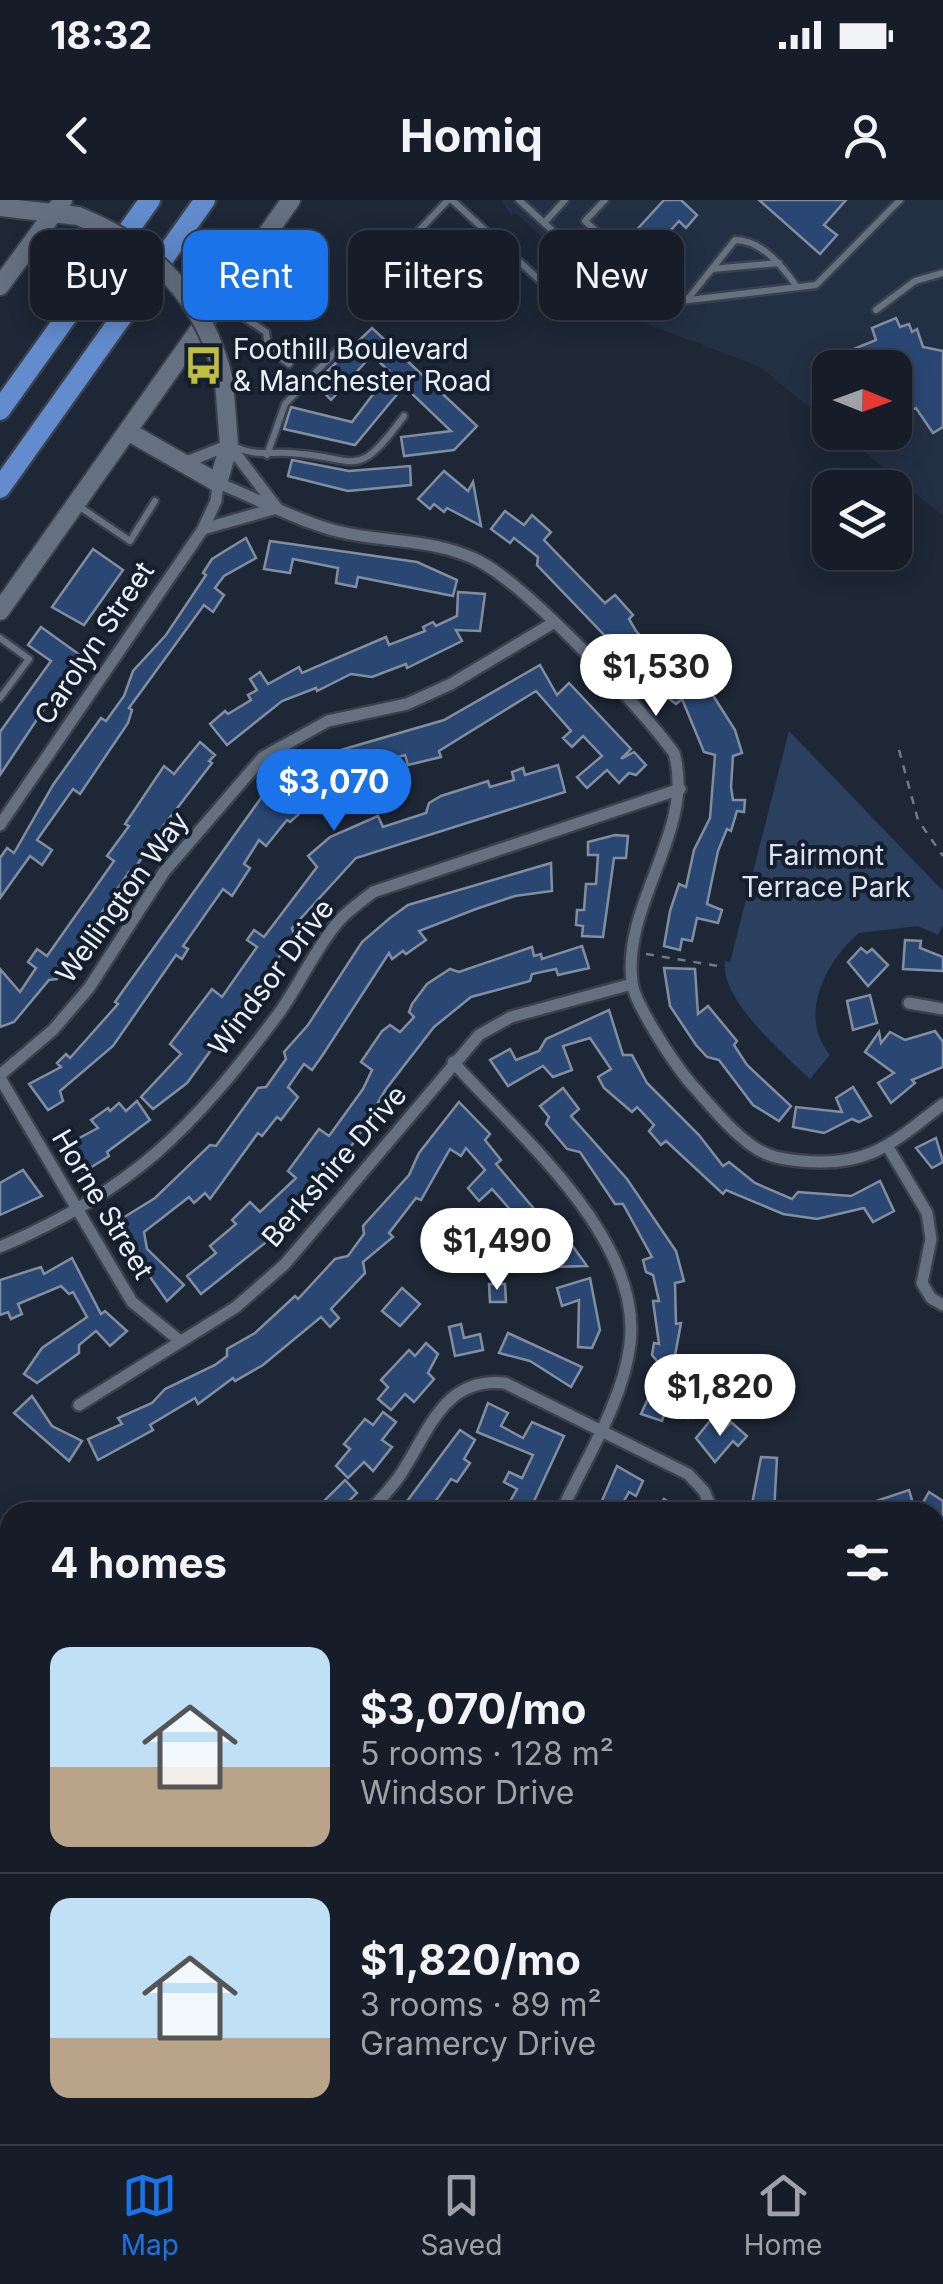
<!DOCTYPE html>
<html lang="en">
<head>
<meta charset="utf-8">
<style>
	:root { --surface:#161d28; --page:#1f2630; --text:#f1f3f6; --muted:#9ea2a8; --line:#353b45; --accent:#1a73e8 }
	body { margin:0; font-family:Inter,sans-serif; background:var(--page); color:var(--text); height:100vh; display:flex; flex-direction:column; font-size:38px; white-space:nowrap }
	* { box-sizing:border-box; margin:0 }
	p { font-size:32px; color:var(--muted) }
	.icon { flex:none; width:55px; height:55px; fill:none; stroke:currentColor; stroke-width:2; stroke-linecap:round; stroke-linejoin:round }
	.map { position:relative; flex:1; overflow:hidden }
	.panel { position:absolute; left:0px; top:1302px; width:945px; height:642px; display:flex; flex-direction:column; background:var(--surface); border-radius:30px 30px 0 0; box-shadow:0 5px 25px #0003,0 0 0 2px var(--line) }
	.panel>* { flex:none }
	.guide { position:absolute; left:30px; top:30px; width:885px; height:90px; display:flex; gap:20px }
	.needle { width:65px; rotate:91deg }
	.controls { position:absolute; left:812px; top:150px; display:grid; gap:20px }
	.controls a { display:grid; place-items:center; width:100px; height:100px; border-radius:20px; background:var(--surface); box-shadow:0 5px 25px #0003,0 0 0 2px var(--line); font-size:50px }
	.price { position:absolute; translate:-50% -85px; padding:0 22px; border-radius:35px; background:#fff; color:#222; font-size:32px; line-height:65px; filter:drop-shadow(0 2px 5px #0008) }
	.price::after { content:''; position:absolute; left:50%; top:60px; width:30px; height:22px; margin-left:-15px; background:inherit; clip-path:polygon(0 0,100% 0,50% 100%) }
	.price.current { background:var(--accent); color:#fff }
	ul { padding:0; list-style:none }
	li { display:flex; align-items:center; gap:30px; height:250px; padding:0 50px }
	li+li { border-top:2px solid var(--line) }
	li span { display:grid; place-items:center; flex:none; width:280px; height:200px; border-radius:20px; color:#555 }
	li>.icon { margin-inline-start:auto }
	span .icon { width:120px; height:120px; fill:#fffc; stroke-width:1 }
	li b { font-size:42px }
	h2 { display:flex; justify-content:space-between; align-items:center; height:120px; padding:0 50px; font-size:42px }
	.chip { padding:0 35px; border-radius:20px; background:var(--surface); box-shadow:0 5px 25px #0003,0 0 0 2px var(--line); font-size:35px; line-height:90px }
	.chip.current { background:var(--accent); color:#fff }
	.status { display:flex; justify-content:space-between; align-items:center; height:70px; padding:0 50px; background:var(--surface); direction:ltr }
	.status svg { height:28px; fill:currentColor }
	header { display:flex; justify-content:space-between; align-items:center; height:130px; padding:0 50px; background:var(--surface); font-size:45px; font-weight:700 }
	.dock { display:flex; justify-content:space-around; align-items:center; height:140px; border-top:2px solid var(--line); background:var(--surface); font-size:28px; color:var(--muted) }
	.dock a { display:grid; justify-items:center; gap:5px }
	.dock .current { color:var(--accent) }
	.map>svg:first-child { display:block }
	.built { fill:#233044 }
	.green { fill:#2b405f }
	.building { fill:#2a4774; stroke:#828ea0; stroke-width:2.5 }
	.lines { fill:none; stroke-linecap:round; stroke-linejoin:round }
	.lane-casing { stroke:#3a414e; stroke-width:11 }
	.street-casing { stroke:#3a414e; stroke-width:16 }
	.secondary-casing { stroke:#3a414e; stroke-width:22 }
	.highway-casing { stroke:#3a414e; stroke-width:25 }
	.path { stroke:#727a87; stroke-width:2.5; stroke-dasharray:8 8; stroke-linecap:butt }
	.lane { stroke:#657081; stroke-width:6 }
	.street { stroke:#657081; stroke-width:11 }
	.secondary { stroke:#657081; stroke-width:18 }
	.highway { stroke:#628ccd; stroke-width:20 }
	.secondary-bridge-casing { stroke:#3a414e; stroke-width:22; stroke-linecap:butt }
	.secondary-bridge { stroke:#657081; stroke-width:18 }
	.labels { text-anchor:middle; stroke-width:8; stroke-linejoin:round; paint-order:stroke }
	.poi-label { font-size:28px; fill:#eaf0fa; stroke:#151e2c; text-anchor:start }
	.street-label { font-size:28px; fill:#eaf0fa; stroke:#151e2c }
	.park-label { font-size:28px; fill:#dbe5f4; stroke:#151e2c }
</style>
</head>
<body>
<div class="status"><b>18:32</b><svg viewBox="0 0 49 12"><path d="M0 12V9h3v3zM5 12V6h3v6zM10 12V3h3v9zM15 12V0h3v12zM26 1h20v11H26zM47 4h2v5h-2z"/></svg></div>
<header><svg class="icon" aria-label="back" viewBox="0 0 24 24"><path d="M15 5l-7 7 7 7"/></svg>Homiq<svg class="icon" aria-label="person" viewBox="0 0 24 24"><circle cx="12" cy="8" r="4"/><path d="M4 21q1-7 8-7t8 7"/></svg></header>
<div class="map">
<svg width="943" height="1944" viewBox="0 0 943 1944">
	<rect width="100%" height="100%" fill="#1e2736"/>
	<polygon class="built" points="501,0 943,0 943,316 841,233 895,232 895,168 830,168 830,224 760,167 603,107 582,74 516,13 511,16"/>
	<path class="green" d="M789,531L943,691V725L938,735L918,726L859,733C826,761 797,816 830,855L810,879C784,855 719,798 725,761L730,762Z"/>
	<g class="building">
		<polygon points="664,0 681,0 697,15 686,28 679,21 663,39 676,51 663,66 631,36"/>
		<polygon points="759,0 846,0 824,25 837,35 820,54"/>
		<polygon points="896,118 900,127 909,124 912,132 917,129 923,147 943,151 943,227 933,233 916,208 899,216 895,210 895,193 906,187 897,163 890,167 885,160 857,168 849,151 876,140 872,128"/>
		<polygon points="372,128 477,226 454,250 404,256 401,237 451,231 404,186 355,245 284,229 291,207 352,222 390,172 372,155 331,200 315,183"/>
		<polygon points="292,260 349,271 410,266 411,285 348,291 288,276"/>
		<polygon points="444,271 468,291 473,282 481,326 447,308 444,312 434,304 430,309 418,299"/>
		<polygon points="505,311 524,325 532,315 551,332 544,340 605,403 615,395 633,415 629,419 636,431 659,455 666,448 714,497 735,530 742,553 733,556 731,587 733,600 745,600 744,612 737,611 731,631 727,629 718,651 707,704 722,710 718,723 697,718 692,741 682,739 680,750 664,746 670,711 679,684 686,687 694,650 710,618 715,555 704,552 682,499 676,504 661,493 617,439 609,440 537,365 538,357 514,338 510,343 491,329"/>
		<polygon points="246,338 256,358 224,376 215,388 224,395 213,412 204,405 129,508 132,510 128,523 80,594 73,589 37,640 52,650 42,665 30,656 0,698 0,658 7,648 14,653 53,585 101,518 106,521 124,496 133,471 166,435 206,375 203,373 212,359"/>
		<polygon points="270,341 417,362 457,380 453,396 358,377 356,387 336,383 338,368 293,359 290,373 264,369"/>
		<polygon points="93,349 123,370 84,425 52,407"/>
		<polygon points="458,392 485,394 480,431 456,430 462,441 407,468 406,464 372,477 351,474 317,491 316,488 282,501 227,545 210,524 225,511 228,514 251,500 248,495 257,490 250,479 260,472 268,484 299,467 302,473 386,437 389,445 425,431 423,427 433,422 436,426 457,416"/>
		<polygon points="41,427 80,455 0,575 0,532 51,461 28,445"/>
		<polygon points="540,465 557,495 569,483 631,549 621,559 634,552 646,565 636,575 629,573 619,583 607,570 587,588 577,577 602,556 583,536 572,547 563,538 571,531 536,491 439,551 441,557 408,565 405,555 379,562 382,572 370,576 366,564 336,575 334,571 299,595 305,602 296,610 299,614 290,622 287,620 266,646 259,640 244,664 250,668 232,696 223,689 183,746 188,749 182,759 176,755 113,846 60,891 63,901 48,910 29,884 61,867 57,863 66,854 70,858 118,804 115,802 261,598 317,557 444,520"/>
		<polygon points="200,542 215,555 209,561 212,563 151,642 132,674 129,672 57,779 49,780 14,822 0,827 0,769 20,792 36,768 28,762 37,749 47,756 114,661 107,656 129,626 125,624 164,566 174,574"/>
		<polygon points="558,565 565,592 356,658 292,728 294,735 287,746 187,883 153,909 141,897 181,854 170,844 212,789 222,797 257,747 247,740 254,730 264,737 317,667 308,656 330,637 378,616 383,627 426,613 429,603 441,596 488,581 490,587 514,580 512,572 523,568 525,575"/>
		<polygon points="615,635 628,636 626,658 614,658 603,737 582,736 583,726 576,725 577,710 584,710 586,684 596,684 598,655 588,655 588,642"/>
		<polygon points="551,663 552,691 515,696 476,709 419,731 426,740 406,754 403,751 392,759 389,753 322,856 312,870 304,864 288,887 298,897 281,920 277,917 262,936 258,933 210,999 205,993 194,1003 189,997 144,1032 147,1049 184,1085 167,1101 113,1024 155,998 210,945 216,946 258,888 266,887 286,859 284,852 308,825 362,742 390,718 408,705"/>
		<polygon points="905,740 921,741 920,748 943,757 943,771 903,769"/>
		<polygon points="582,746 589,768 558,775 556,769 532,774 530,781 471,797 434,827 386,889 357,938 349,949 342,949 301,1008 293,1007 269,1031 270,1039 201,1094 187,1076 216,1053 210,1046 236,1024 232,1020 250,1002 260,1012 296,978 288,971 319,929 329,936 363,889 372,870 361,862 382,831 390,825 400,832 414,817 409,812 412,804 427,784 450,769 459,772 532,747 534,756 541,754 542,759"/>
		<polygon points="861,748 867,753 872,749 888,765 868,786 848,762"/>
		<polygon points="664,768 695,769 698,814 708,806 737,841 734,845 747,865 791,906 779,921 753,905 719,860 707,857 696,845 670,806"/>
		<polygon points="870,795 877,823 853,830 847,801"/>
		<polygon points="609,810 623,855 632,855 647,883 699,935 723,966 729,962 755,983 792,999 798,992 851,996 880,981 894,1011 873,1022 864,1008 817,1019 783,1014 726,990 723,994 666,941 661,945 649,931 654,925 637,907 632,912 604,888 598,877 611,869 590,838 563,846 572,870 553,877 543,866 508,886 490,860 510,849 516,860 539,851 546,839"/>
		<polygon points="935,831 943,842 943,867 912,880 915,883 891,903 878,883 894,873 865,852 879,832 881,843 890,832 905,840"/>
		<polygon points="853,887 871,916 859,922 852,919 824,933 793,927 796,907 842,912 836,898"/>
		<polygon points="563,888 579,909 571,916 627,979 676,1051 684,1081 675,1083 676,1124 681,1123 669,1188 695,1198 688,1218 666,1209 662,1221 641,1214 659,1175 655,1175 657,1161 652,1155 654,1143 659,1144 653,1101 659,1101 653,1075 646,1072 643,1060 652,1057 623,1004 615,1004 580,952 567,949 546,924 549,917 540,906"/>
		<polygon points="137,901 150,920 107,952 109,956 82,973 68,944 98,928 91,920 108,908 110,911 119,903 126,911"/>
		<polygon points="459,902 490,934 485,940 501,960 496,964 547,1024 552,1020 561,1030 587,1066 546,1067 534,1054 528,1059 518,1046 529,1031 492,989 479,1001 468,988 485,970 466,948 461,956 450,949 421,1000 416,998 389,1033 393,1037 363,1062 365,1073 331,1109 339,1118 330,1127 321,1117 263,1165 235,1181 233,1178 198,1204 195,1198 150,1225 153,1230 98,1260 88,1239 122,1224 118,1218 152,1203 165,1189 215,1165 227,1156 227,1149 255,1133 295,1096 298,1099 335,1059 348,1056 364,1034 363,1026 409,975 419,953"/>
		<polygon points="936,938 943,962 932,968 916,948"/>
		<polygon points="23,970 42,996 0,1015 0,983"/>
		<polygon points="72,1058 101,1114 105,1111 127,1131 110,1146 96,1131 79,1145 79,1153 37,1183 24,1174 42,1148 87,1117 73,1092 69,1094 61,1086 18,1104 22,1114 11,1119 8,1112 0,1115 0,1080 41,1067 44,1074"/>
		<polygon points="590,1078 600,1130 592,1148 578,1147 579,1100 562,1106 557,1088"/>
		<polygon points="489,1084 505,1084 506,1102 490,1102"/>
		<polygon points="402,1088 420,1104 400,1126 382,1111"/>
		<polygon points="461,1124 464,1138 480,1134 483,1150 455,1156 449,1127"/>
		<polygon points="508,1133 582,1167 571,1187 530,1161 499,1153"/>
		<polygon points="426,1143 438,1154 428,1173 434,1179 414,1202 405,1194 391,1210 378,1199 388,1187 381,1180 409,1150 415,1156"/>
		<polygon points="32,1196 52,1226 82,1241 69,1261 14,1213"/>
		<polygon points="488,1203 508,1213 501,1226 523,1238 532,1222 564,1236 529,1312 504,1312 517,1289 504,1282 509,1272 522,1278 533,1255 477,1232"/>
		<polygon points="383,1212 396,1222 382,1240 392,1247 373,1271 364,1262 348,1278 336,1266 350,1249 344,1244 365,1219 373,1225"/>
		<polygon points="710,1221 723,1231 731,1222 747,1236 738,1246 733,1241 715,1262 696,1238"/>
		<polygon points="460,1230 475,1240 464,1259 470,1263 457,1282 451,1279 428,1312 399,1312"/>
		<polygon points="761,1257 777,1258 774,1312 754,1312 752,1304"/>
		<polygon points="617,1266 643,1281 636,1296 629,1292 618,1312 597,1312"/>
		<polygon points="345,1280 357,1293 338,1312 313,1312"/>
		<polygon points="909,1290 914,1307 879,1312 876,1301"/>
		<polygon points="929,1292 943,1301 943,1323 935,1312 920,1308"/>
		<polygon points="664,1299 686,1312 656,1312"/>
	</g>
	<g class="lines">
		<defs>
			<g id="lane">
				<polyline points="452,0 571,109"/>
				<polyline points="519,0 625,97 655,104 816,85 900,0"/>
				<polyline points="544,23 565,0"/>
				<polyline points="619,52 647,76"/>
				<polyline points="394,57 448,0"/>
				<polyline points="712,69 779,63"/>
				<polyline points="599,73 619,52 585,21 605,0"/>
				<path d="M687,100L735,40C762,40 783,67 797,87"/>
				<polyline points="221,102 266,132 268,148 289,164"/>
				<polyline points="876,110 915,81 943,73"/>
				<path d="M235,247C255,256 268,252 289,253C360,256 354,284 404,216"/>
				<polyline points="267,255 285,204 347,140"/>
				<polyline points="77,305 130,341 155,301"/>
				<polyline points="0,438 29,459 0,498"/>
			</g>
			<g id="street">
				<polyline points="181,264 229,245 277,308 203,329"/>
				<path d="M0,625L203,329L216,301L218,283C253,297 288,316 323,327C374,344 431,336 479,361C530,388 638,505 674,553C696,629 622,703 632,782C634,804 677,868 693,886C711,906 729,929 751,945C767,957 782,959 801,961C868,968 893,943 943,904"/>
				<polyline points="909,803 943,809"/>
				<path d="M453,862C518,935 643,1038 630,1144C623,1202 585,1260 561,1312"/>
				<polyline points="0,875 53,830 89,788 164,672 263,557 328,521 407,504 451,484 553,423"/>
				<polyline points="0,878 132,1102 180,1141"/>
				<polyline points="888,947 927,1013 931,1039 922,1083 931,1098 943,1105"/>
				<path d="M0,1047C133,991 194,927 279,813C300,784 315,749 338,722C347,711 361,702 373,692L680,589"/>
				<polyline points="79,1205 236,1107 285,1064 479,835 511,817 632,784"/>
				<path d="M369,1312C381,1298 395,1285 404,1269C431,1226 446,1177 505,1183L688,1274L704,1291L713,1312"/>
				<polyline points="935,1515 943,1513"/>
				<polyline points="0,1773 10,1782"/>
				<polyline points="624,1935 629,1944"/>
				<polyline points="864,1935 867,1944"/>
			</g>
			<g id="secondary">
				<polyline points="0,7 78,16"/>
				<polyline points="0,86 63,0"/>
				<polyline points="129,232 218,283 229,245 224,181"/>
				<polyline points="0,411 291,0"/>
			</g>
			<g id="highway">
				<polyline points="0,210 150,0"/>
				<polyline points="0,288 205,0"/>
			</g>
		</defs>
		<use href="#lane" class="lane-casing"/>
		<use href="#street" class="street-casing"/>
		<use href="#secondary" class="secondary-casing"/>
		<use href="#highway" class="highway-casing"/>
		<g class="path">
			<polyline points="899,550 918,620 943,656"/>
			<polyline points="646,754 724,767"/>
		</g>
		<use href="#lane" class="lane"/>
		<use href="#street" class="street"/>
		<use href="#secondary" class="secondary"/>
		<use href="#highway" class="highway"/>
		<defs>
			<path id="secondary-bridge" d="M78,16C154,46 206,101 224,181"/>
		</defs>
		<use href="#secondary-bridge" class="secondary-bridge-casing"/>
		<use href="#secondary-bridge" class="secondary-bridge"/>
	</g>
	<defs>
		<symbol id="bus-bare" viewBox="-9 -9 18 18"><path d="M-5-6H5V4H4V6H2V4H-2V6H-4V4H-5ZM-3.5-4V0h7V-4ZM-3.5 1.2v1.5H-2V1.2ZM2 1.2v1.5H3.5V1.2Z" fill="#c0be41" stroke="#151e2c" stroke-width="2.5" paint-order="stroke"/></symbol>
	</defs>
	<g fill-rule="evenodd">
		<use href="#bus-bare" x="176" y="138" width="55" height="55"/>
	</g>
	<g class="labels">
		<g class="poi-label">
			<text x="233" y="159">Foothill Boulevard<tspan x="233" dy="32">&amp; Manchester Road</tspan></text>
		</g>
		<g class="street-label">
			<text transform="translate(94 443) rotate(-56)" y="10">Carolyn Street</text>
			<text transform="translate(122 697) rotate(-54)" y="10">Wellington Way</text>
			<text transform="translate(271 777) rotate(-53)" y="10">Windsor Drive</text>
			<text transform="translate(334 966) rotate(-49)" y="10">Berkshire Drive</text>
			<text transform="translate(103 1004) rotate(59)" y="10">Horne Street</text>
		</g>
		<g class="park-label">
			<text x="826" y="665">Fairmont<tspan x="826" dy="32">Terrace Park</tspan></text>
		</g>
	</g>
</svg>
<div class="controls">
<a><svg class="needle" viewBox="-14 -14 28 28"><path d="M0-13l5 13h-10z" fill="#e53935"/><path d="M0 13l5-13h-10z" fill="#9ea2a8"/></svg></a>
<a><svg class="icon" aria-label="layers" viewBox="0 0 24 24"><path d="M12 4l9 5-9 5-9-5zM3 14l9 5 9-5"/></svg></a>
</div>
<b class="price" style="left:656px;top:519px">$1,530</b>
<b class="price current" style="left:334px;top:634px">$3,070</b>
<b class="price" style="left:497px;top:1093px">$1,490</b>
<b class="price" style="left:720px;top:1239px">$1,820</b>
<div class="guide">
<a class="chip">Buy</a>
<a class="chip current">Rent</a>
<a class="chip">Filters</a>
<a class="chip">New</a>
</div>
<section class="panel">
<h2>4 homes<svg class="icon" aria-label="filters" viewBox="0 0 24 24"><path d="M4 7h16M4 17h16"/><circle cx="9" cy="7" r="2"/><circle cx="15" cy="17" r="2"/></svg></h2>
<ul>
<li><span style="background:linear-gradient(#bfe0f5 60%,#b9a48a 0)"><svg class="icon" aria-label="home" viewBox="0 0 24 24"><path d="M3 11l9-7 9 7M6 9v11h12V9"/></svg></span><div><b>$3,070/mo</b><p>5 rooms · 128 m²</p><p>Windsor Drive</p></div></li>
<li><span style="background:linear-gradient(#bfe0f5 70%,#b9a48a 0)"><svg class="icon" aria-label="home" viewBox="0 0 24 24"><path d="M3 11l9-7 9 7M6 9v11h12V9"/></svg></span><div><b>$1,820/mo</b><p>3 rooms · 89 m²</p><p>Gramercy Drive</p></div></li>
</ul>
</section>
</div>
<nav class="dock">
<a class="current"><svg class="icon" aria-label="map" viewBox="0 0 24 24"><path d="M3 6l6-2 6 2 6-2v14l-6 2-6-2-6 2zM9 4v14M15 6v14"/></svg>Map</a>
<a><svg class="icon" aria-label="saved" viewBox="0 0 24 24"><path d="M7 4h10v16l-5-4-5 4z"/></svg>Saved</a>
<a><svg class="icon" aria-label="home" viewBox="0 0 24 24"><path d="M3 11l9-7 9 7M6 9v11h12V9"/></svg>Home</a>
</nav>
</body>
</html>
